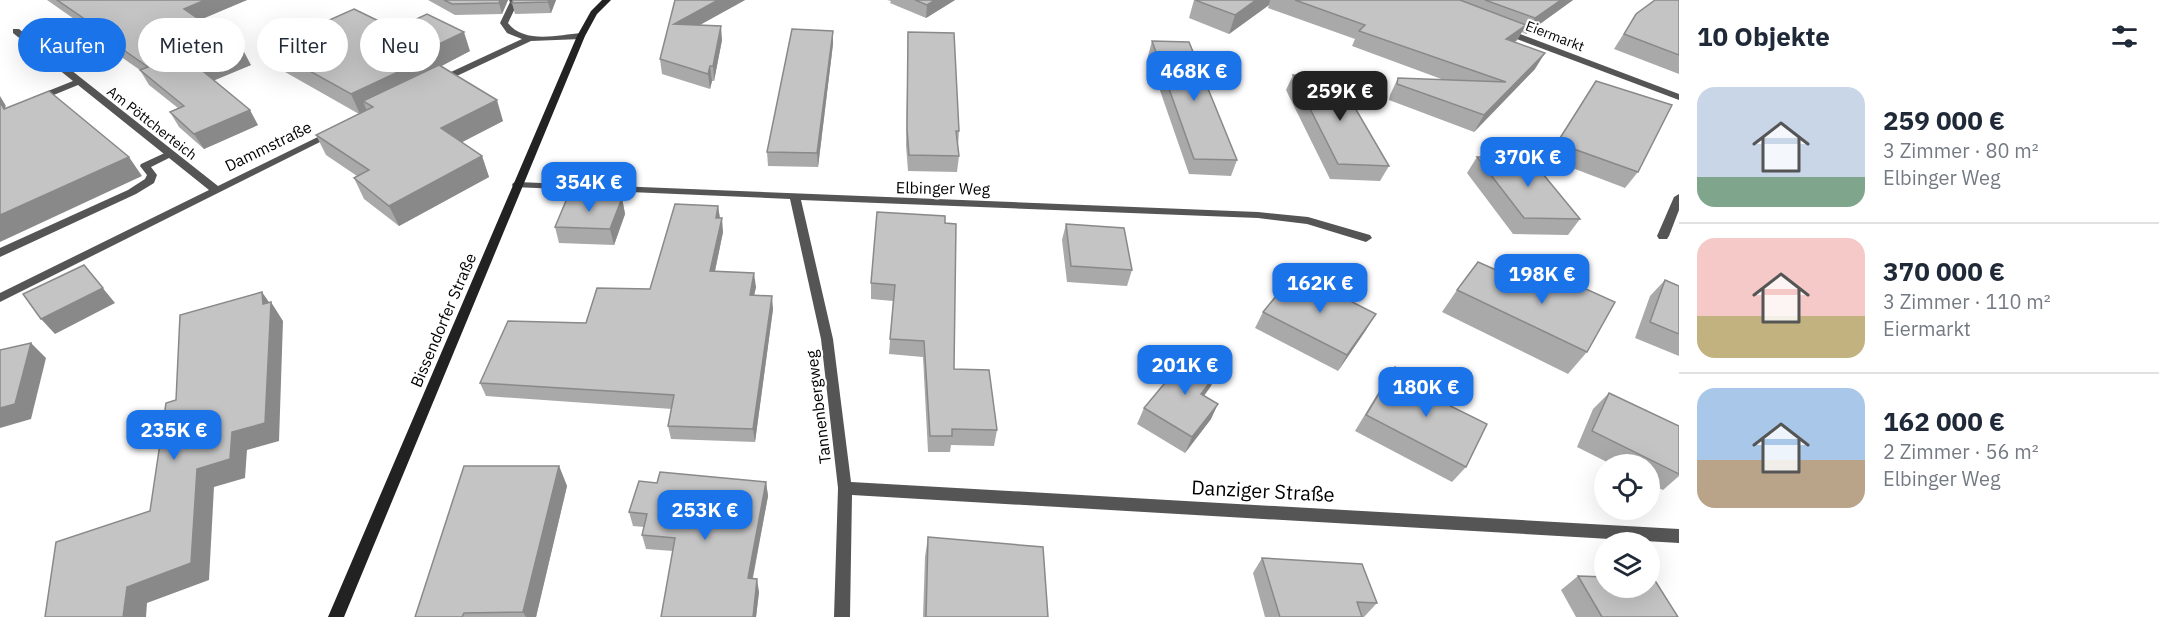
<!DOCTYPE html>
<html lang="de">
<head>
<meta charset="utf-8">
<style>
	:root { --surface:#fff; --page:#f6f6f7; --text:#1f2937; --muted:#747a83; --line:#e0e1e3; --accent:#1a73e8 }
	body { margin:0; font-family:"IBM Plex Sans",sans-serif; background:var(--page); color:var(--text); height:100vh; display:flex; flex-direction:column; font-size:22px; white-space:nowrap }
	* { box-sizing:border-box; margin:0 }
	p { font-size:20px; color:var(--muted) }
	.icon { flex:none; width:33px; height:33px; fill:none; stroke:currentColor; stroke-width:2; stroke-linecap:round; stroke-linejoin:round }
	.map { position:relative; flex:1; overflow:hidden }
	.drawer { display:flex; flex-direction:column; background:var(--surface); width:480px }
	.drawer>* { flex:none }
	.guide { position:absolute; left:18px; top:18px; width:570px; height:54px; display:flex; gap:12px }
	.controls { position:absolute; left:1594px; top:454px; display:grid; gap:12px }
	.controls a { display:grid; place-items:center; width:66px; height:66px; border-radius:50%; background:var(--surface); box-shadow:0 6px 24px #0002; font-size:30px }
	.price { position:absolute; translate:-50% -51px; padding:0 14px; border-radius:12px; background:var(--accent); color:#fff; font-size:20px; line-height:39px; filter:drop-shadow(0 2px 3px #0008) }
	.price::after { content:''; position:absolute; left:50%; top:36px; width:18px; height:14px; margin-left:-9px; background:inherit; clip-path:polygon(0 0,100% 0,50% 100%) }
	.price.active { background:#222; color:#fff }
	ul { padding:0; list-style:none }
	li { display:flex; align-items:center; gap:18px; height:150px; padding:0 18px }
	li+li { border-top:2px solid var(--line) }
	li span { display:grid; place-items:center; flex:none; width:168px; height:120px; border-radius:18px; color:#555 }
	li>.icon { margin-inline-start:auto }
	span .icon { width:72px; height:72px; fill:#fffc; stroke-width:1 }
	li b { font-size:26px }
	h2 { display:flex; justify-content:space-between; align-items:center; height:72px; padding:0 18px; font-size:26px }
	.pill { padding:0 21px; border-radius:27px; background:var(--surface); box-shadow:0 6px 24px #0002; font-size:21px; line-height:54px }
	.pill.active { background:var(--accent); color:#fff }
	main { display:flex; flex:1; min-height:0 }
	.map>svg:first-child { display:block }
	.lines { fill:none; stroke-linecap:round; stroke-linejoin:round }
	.service { fill:#555; fill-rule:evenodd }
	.minor { fill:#555; fill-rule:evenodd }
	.secondary { fill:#222; fill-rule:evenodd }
	.wall { fill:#a9a9a9 }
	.shaded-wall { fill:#898989 }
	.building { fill:#c4c4c4; stroke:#898989; stroke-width:1.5 }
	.labels { text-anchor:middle; stroke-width:4.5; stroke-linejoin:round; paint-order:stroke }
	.far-street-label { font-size:14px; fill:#000; stroke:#fff }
	.street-label { font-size:16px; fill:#000; stroke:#fff }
	.near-street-label { font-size:20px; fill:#000; stroke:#fff }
</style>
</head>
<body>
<main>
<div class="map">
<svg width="1679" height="617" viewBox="0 0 1679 617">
	<rect width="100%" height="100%" fill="#fff"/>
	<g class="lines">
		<g class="service">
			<polygon points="169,151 174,154 173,156 151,167 157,175 154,183 136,194 0,257 0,248 128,190 145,179 147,175 140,166 141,164"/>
			<polygon points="1679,194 1679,210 1669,236 1667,239 1659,239 1657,236 1674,197"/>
		</g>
		<g class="minor">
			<path d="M509,0H517L518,2L508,23C524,44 558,35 581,33L585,36L581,39L531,41L444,82H438V78L522,39L507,33L500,23L510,2Z"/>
			<polygon points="13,29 19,29 218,186 328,132 334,132 336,134 0,302 0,293 209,190 78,85 39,101 33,101 33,97 73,81 13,33"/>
			<polygon points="1501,29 1507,29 1679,94 1679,100 1501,33"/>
			<polygon points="517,182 1258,212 1308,217 1370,235 1372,238 1366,242 1307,224 1258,218 801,200 833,339 851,482 1679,529 1679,543 852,495 850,617 834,617 838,488 821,339 790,199 513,187 512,185 513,183"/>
		</g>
		<polygon class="secondary" points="602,0 611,0 597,14 585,36 344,617 328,617 577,36 591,11"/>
	</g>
	<g class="wall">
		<polygon points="47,0 247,0 200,20 251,65 214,80 258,125 204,149 179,127 170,112 178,108 149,85 140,70 104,45 100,37"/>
		<polygon points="428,0 508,0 502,14 455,15"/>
		<polygon points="513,0 556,0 551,13 515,14 512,3"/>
		<polygon points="675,0 745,0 700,25 722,40 714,81 712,81 710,89 662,74 660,59"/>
		<polygon points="887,0 955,0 926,18 890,3 891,1"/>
		<polygon points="1194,0 1573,0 1526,34 1522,32 1517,40 1515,42 1535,69 1474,132 1389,100 1390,95 1398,78 1444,80 1352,46 1355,39 1268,8 1269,5 1229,34 1189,18"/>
		<polygon points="1679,0 1679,74 1614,49 1636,14"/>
		<polygon points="395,29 470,51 441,66 503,121 461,142 482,156 489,177 399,226 364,199 354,178 357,176 326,155 316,135 359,114 271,64 261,44 298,34"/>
		<polygon points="908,32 959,131 958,145 959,156 957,172 908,171 906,145"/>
		<polygon points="1152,41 1237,160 1231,176 1189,174 1148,56"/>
		<polygon points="833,44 818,167 768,166 767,152"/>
		<polygon points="1293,75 1389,166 1380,181 1330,179 1286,90"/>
		<polygon points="1596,81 1638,172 1625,188 1546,158"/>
		<polygon points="1477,157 1580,219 1568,235 1513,234 1467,173"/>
		<polygon points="622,198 625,214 614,245 559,243 555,227"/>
		<polygon points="718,206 720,218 723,232 715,271 756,287 754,295 773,309 755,442 671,439 668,426 672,409 486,396 480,383 650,289"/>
		<polygon points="945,223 954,369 997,430 994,446 951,445 950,452 928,452 923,357 889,354 893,301 871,299 871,283"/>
		<polygon points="1066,224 1132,270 1127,286 1067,282 1062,240"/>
		<polygon points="1557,276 1587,352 1568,374 1442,312 1457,290 1545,292"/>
		<polygon points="1665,280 1679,286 1679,356 1635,338 1650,296"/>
		<polygon points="1263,312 1366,330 1338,371 1255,328"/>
		<polygon points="1395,367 1420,391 1466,467 1452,482 1355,431 1384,383"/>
		<polygon points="1211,386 1204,396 1211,419 1185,453 1137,424 1144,408"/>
		<polygon points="1609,393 1679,426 1679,476 1663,490 1650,484 1650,465 1613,465 1577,447 1593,409"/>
		<polygon points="559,466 567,486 536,617 415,617"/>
		<polygon points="766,482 768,496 753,578 759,592 756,617 661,617 673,551 646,549 642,535 644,527 633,526 629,512 657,483"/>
		<polygon points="928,537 1048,617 923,617 925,557"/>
		<polygon points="1262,558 1377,603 1364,617 1265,617 1253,573"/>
		<polygon points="1578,576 1678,617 1576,617 1561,590"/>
	</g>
	<g class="shaded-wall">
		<polygon points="205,0 247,0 192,23 184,9"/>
		<polygon points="500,0 508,0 502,14 499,3"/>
		<polygon points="549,0 556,0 551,13 548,2"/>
		<polygon points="718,0 745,0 676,38 674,24"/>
		<polygon points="935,0 955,0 926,18 927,5"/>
		<polygon points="1256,0 1270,0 1269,5 1229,34 1235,15"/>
		<polygon points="1561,0 1573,0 1526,34 1535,18"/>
		<polygon points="1526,25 1517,40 1497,55 1506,39"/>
		<polygon points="721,26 722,40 714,81 713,66"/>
		<polygon points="833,31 833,44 818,167 817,153"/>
		<polygon points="464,32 470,51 432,71 373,107 363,101 367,111 360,114 351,94 420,53"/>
		<polygon points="243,50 251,65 208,83 199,68"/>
		<polygon points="1545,53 1535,69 1474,132 1484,115"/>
		<polygon points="710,66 712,81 710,89 708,74"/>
		<polygon points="0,96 6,106 5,107 11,115 0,109"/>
		<polygon points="497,100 503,121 449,149 441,128"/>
		<polygon points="250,110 258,125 204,149 194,134"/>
		<polygon points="482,156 489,177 399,226 389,206"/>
		<polygon points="129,157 142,176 0,242 0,215"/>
		<polygon points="622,198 625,214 614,245 610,229"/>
		<polygon points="718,206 720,220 716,218"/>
		<polygon points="722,218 723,232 712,285 710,271"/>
		<polygon points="84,265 115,303 55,334 41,319"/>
		<polygon points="754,273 756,287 751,309 750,295"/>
		<polygon points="262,292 271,305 271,302 283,321 279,441 247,450 245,478 214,487 209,580 147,603 146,617 123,617 127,587 197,469 232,432 263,304"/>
		<polygon points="772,296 773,309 755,442 753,429"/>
		<polygon points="1376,314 1366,330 1338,371 1347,355"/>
		<polygon points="31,343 46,358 31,419 0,428 0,408"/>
		<polygon points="1219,370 1211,386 1194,409 1201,394"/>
		<polygon points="1218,404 1211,419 1185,453 1192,437"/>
		<polygon points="559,466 567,486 536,617 526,617 523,612"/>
		<polygon points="766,482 768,496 750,591 748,578"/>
		<polygon points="757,579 759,592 756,617 753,617"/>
	</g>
	<g class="building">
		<polygon points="57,0 205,0 184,9 243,50 199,68 250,110 194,134 170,112 184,106 140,70 148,67 95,30 99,29"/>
		<polygon points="444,0 500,0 499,3 452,4"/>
		<polygon points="513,0 549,0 548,2 512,3"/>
		<polygon points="675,0 718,0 674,24 721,26 713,66 710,66 708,74 660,59"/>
		<polygon points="915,0 935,0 927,5"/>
		<polygon points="1195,0 1256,0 1235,15"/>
		<polygon points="1295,0 1460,0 1526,25 1506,39 1545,53 1484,115 1397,84 1398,78 1506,82 1359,31 1365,25"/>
		<polygon points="1485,0 1561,0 1535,18"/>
		<polygon points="1655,0 1679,0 1679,55 1624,34 1636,14"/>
		<polygon points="354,9 395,29 427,14 464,32 420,53 428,58 351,94 261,44 292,30 298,34"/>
		<polygon points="792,29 833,31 817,153 767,152"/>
		<polygon points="908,32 954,33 959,131 956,131 959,156 909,155 907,129"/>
		<polygon points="1152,41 1189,42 1237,160 1194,159"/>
		<polygon points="439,65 497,100 441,128 482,156 389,206 354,178 369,170 316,135 373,107 363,101"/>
		<polygon points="1293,75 1337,77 1389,166 1338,164"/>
		<polygon points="1596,81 1672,105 1638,172 1557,143"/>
		<polygon points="49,91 129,157 0,215 0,102 4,109"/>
		<polygon points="1477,157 1529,157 1580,219 1524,218"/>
		<polygon points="568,196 622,198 610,229 555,227"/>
		<polygon points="675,204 718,206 716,218 722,218 710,271 754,273 750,295 772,296 753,429 668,426 674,395 480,383 508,321 586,323 597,288 650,289"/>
		<polygon points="877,212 945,216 945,223 956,224 954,369 989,370 997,430 952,429 952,436 930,436 924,341 890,339 895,285 871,283"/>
		<polygon points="1066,224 1124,228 1132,270 1071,266"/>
		<polygon points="1478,262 1546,292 1557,276 1615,302 1587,352 1457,290"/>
		<polygon points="84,265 103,288 41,319 23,294"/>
		<polygon points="1295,273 1376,314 1347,355 1263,312"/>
		<polygon points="1665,280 1679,286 1679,334 1650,322"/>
		<polygon points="262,292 263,304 271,302 265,423 232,432 230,459 197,469 191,563 127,587 123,617 45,617 56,542 150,511 166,403 176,400 180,315"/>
		<polygon points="31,343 15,404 0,408 0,350"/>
		<polygon points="1189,354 1219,370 1201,394 1218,404 1192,437 1144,408"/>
		<polygon points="1395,367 1426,382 1420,391 1487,424 1466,467 1366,415"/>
		<polygon points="1609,393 1679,426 1679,474 1592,431"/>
		<polygon points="464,466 559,466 523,612 464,613 462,617 415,617"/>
		<polygon points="660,472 766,482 748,578 757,579 753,617 661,617 675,538 642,535 647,514 629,512 639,481 657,483"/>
		<polygon points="928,537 1043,547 1048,617 926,617"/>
		<polygon points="1262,558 1362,564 1377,603 1357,602 1362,617 1280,617"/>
		<polygon points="1578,576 1605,577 1605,588 1650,588 1650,579 1654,579 1678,617 1602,617"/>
	</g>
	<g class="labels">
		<g class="far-street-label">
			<text transform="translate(1555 36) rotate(21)" y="5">Eiermarkt</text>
			<text transform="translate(152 123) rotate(38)" y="5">Am Pöttcherteich</text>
		</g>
		<g class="street-label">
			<text transform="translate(268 146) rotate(-26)" y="6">Dammstraße</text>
			<text transform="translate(943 188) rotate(1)" y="6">Elbinger Weg</text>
			<text transform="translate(443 320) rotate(-67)" y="6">Bissendorfer Straße</text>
			<text transform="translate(818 407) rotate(-97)" y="6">Tannenbergweg</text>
		</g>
		<g class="near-street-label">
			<text transform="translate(1263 491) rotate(3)" y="7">Danziger Straße</text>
		</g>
	</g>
</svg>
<div class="controls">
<a><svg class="icon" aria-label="locate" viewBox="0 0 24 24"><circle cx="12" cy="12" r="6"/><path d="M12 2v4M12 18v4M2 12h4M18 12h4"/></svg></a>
<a><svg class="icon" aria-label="layers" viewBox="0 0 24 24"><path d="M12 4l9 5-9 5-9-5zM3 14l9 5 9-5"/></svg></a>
</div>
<b class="price" style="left:1194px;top:102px">468K €</b>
<b class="price active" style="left:1340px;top:122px">259K €</b>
<b class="price" style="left:1528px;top:188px">370K €</b>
<b class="price" style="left:589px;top:213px">354K €</b>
<b class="price" style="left:1542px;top:305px">198K €</b>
<b class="price" style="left:1320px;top:314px">162K €</b>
<b class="price" style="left:1185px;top:396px">201K €</b>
<b class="price" style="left:1426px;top:418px">180K €</b>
<b class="price" style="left:174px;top:461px">235K €</b>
<b class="price" style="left:705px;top:541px">253K €</b>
<div class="guide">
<a class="pill active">Kaufen</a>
<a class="pill">Mieten</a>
<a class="pill">Filter</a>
<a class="pill">Neu</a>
</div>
</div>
<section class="drawer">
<h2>10 Objekte<svg class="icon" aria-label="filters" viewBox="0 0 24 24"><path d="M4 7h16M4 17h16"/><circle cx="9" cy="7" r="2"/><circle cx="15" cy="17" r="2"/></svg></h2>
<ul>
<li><span style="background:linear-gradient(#c9d6e8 75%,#7fa58c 0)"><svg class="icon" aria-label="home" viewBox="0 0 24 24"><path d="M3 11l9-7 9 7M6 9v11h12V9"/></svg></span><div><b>259 000 €</b><p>3 Zimmer · 80 m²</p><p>Elbinger Weg</p></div></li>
<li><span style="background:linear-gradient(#f6c9c9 65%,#c2b280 0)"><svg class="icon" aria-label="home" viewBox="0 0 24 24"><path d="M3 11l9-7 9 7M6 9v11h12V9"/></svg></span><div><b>370 000 €</b><p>3 Zimmer · 110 m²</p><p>Eiermarkt</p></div></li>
<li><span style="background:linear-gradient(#a9c7e8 60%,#b9a48a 0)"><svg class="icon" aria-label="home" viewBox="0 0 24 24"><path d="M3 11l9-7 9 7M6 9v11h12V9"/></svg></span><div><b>162 000 €</b><p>2 Zimmer · 56 m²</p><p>Elbinger Weg</p></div></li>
</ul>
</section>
</main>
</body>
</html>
